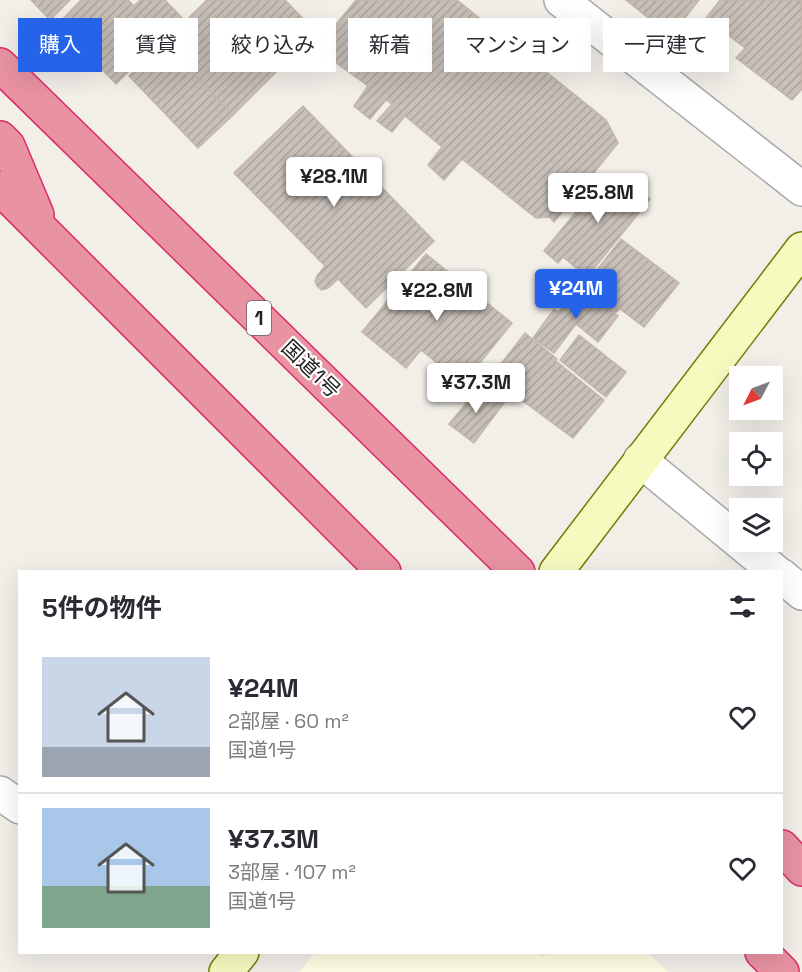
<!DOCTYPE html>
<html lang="ja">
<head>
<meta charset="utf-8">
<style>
	:root { --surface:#fff; --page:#f2f2f3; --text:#2b2b33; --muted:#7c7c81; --line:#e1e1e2; --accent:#2563eb }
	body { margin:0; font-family:"Space Grotesk","Noto Sans JP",sans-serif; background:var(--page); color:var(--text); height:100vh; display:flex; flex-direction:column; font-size:22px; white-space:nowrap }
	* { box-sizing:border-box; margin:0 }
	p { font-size:20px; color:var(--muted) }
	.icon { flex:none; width:33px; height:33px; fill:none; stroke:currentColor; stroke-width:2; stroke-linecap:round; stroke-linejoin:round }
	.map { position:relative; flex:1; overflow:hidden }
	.details { position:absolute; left:18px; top:570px; width:765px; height:384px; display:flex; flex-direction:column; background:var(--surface); border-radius:0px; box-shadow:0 6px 24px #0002 }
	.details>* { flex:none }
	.guide { position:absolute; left:18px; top:18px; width:766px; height:54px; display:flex; gap:12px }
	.needle { width:39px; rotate:228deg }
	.controls { position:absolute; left:729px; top:366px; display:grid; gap:12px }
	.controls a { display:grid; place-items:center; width:54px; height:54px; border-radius:0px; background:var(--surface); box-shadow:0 6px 24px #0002; font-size:30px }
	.price { position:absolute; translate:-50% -51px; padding:0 14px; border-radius:6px; background:#fff; color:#222; font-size:20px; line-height:39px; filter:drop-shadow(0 2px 3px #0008) }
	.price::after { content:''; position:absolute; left:50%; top:36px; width:18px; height:14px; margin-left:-9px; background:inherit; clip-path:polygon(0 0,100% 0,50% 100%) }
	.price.on { background:var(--accent); color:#fff }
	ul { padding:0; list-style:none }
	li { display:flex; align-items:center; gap:18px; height:150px; padding:0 24px }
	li+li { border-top:2px solid var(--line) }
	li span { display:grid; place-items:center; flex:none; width:168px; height:120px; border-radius:0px; color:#555 }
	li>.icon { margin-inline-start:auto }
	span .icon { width:72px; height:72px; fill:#fffc; stroke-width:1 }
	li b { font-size:26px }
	h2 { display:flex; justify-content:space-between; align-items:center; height:72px; padding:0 24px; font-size:26px }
	.tag { padding:0 21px; border-radius:0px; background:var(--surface); box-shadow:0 6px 24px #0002; font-size:21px; line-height:54px }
	.tag.on { background:var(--accent); color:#fff }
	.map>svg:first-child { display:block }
	.education { fill:#ffffe5 }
	.building { fill:url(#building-hatch); stroke:#c4b6ab; stroke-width:1.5 }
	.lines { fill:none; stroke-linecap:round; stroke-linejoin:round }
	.street-casing { stroke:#a9a9a9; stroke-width:36 }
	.secondary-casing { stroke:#707d05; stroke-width:36 }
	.highway-casing { stroke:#dc2a67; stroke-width:36 }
	.street { stroke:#fff; stroke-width:33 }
	.secondary { stroke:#f7fabf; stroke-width:33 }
	.highway { stroke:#e892a2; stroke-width:33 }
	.labels { text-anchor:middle; stroke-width:4.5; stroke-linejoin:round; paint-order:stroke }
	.shield { fill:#fff; stroke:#646464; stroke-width:1.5 }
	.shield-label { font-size:20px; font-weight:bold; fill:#222 }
	.street-label { font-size:21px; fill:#222; stroke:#fff }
</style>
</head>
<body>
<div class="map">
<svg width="802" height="972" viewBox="0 0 802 972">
	<defs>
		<pattern id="building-hatch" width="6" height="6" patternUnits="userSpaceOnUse" patternTransform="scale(1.5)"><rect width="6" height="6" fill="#c7bfb8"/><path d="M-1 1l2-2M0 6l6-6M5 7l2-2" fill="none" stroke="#aba49e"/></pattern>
	</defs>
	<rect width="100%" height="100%" fill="#f2efe9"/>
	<polygon class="education" points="316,952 537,952 543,957 547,952 648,953 668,972 299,972"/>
	<g class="building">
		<polygon points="31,0 70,0 50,20"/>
		<polygon points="81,0 128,0 134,6 140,0 165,0 183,19 116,84 58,24"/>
		<polygon points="207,0 285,0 316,32 233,115 163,43"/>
		<polygon points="356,0 457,0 606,120 618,143 554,222 550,217 536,218 462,159 444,180 428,165 442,147 405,116 392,132 377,121 392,104 386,100 370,119 354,106 368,86 328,57 328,43 332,37 329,33"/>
		<polygon points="626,0 699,0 671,36"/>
		<polygon points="720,0 802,0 802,89 792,100 736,58 745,48 706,18"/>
		<polygon points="163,43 233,115 198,148 129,76"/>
		<polygon points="303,106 434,241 366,308 338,279 328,288 322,290 317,286 315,281 317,276 325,266 234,173"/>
		<polygon points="607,174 619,184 625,178 650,199 587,277 563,257 558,263 544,251"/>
		<polygon points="621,239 679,283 644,327 620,309 615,313 583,288"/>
		<polygon points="426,254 512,323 463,384 421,350 406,368 362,332"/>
		<polygon points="574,284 618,316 598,342 576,324 554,353 533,338 554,309 558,312 570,298 566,294"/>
		<polygon points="525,333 557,359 556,361 604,400 573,438 512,393 503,404 483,387"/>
		<polygon points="579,335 626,372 606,397 560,360"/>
		<polygon points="481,385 503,404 474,443 449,424"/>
	</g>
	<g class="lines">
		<defs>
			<g id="street">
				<polyline points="561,0 802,189"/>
				<polyline points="640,460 776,572"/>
				<polyline points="782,576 802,593"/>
				<polyline points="0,793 20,807"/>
			</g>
			<g id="secondary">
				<polyline points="556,572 802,249"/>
				<polyline points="226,972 242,952"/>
			</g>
			<g id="highway">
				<polyline points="0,65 518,572"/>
				<polyline points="0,138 8,146 37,215"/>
				<polyline points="0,188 384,572"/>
				<polyline points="782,847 802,869"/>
				<polyline points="762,952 782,972"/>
			</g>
		</defs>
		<use href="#street" class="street-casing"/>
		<use href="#secondary" class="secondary-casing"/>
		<use href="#highway" class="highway-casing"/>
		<use href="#street" class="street"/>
		<use href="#secondary" class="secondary"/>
		<use href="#highway" class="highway"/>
	</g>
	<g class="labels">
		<rect class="shield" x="247" y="301" width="24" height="34" rx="4.5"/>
		<g class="shield-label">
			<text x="259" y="325">1</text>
		</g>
		<g class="street-label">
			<text transform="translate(311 369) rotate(44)" y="7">国道1号</text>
		</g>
	</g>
</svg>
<div class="controls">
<a><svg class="needle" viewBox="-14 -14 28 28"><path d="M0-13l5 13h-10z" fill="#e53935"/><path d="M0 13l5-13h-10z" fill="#7c7c81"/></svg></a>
<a><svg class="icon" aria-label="locate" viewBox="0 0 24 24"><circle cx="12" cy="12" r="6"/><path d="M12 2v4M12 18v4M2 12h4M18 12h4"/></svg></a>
<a><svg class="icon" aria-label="layers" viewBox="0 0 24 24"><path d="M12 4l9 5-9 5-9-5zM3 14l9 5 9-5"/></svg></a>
</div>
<b class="price" style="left:334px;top:208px">¥28.1M</b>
<b class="price" style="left:598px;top:224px">¥25.8M</b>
<b class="price on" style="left:576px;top:320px">¥24M</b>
<b class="price" style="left:437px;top:322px">¥22.8M</b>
<b class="price" style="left:476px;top:414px">¥37.3M</b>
<div class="guide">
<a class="tag on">購入</a>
<a class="tag">賃貸</a>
<a class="tag">絞り込み</a>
<a class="tag">新着</a>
<a class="tag">マンション</a>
<a class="tag">一戸建て</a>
</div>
<section class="details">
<h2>5件の物件<svg class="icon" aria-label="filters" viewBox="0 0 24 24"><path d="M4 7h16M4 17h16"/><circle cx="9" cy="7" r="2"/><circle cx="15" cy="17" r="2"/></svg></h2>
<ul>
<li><span style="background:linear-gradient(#c9d6e8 75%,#9aa5b1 0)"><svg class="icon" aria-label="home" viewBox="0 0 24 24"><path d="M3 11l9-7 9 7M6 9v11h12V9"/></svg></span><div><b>¥24M</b><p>2部屋 · 60 m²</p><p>国道1号</p></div><svg class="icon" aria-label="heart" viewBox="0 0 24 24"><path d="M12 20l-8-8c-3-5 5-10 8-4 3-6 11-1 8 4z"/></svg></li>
<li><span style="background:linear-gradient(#a9c7e8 65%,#7fa58c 0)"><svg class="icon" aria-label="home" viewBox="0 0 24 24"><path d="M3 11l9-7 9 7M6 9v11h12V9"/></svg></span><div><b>¥37.3M</b><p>3部屋 · 107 m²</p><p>国道1号</p></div><svg class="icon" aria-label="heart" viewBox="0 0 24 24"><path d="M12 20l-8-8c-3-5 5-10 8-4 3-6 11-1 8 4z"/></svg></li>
</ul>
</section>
</div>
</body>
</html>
